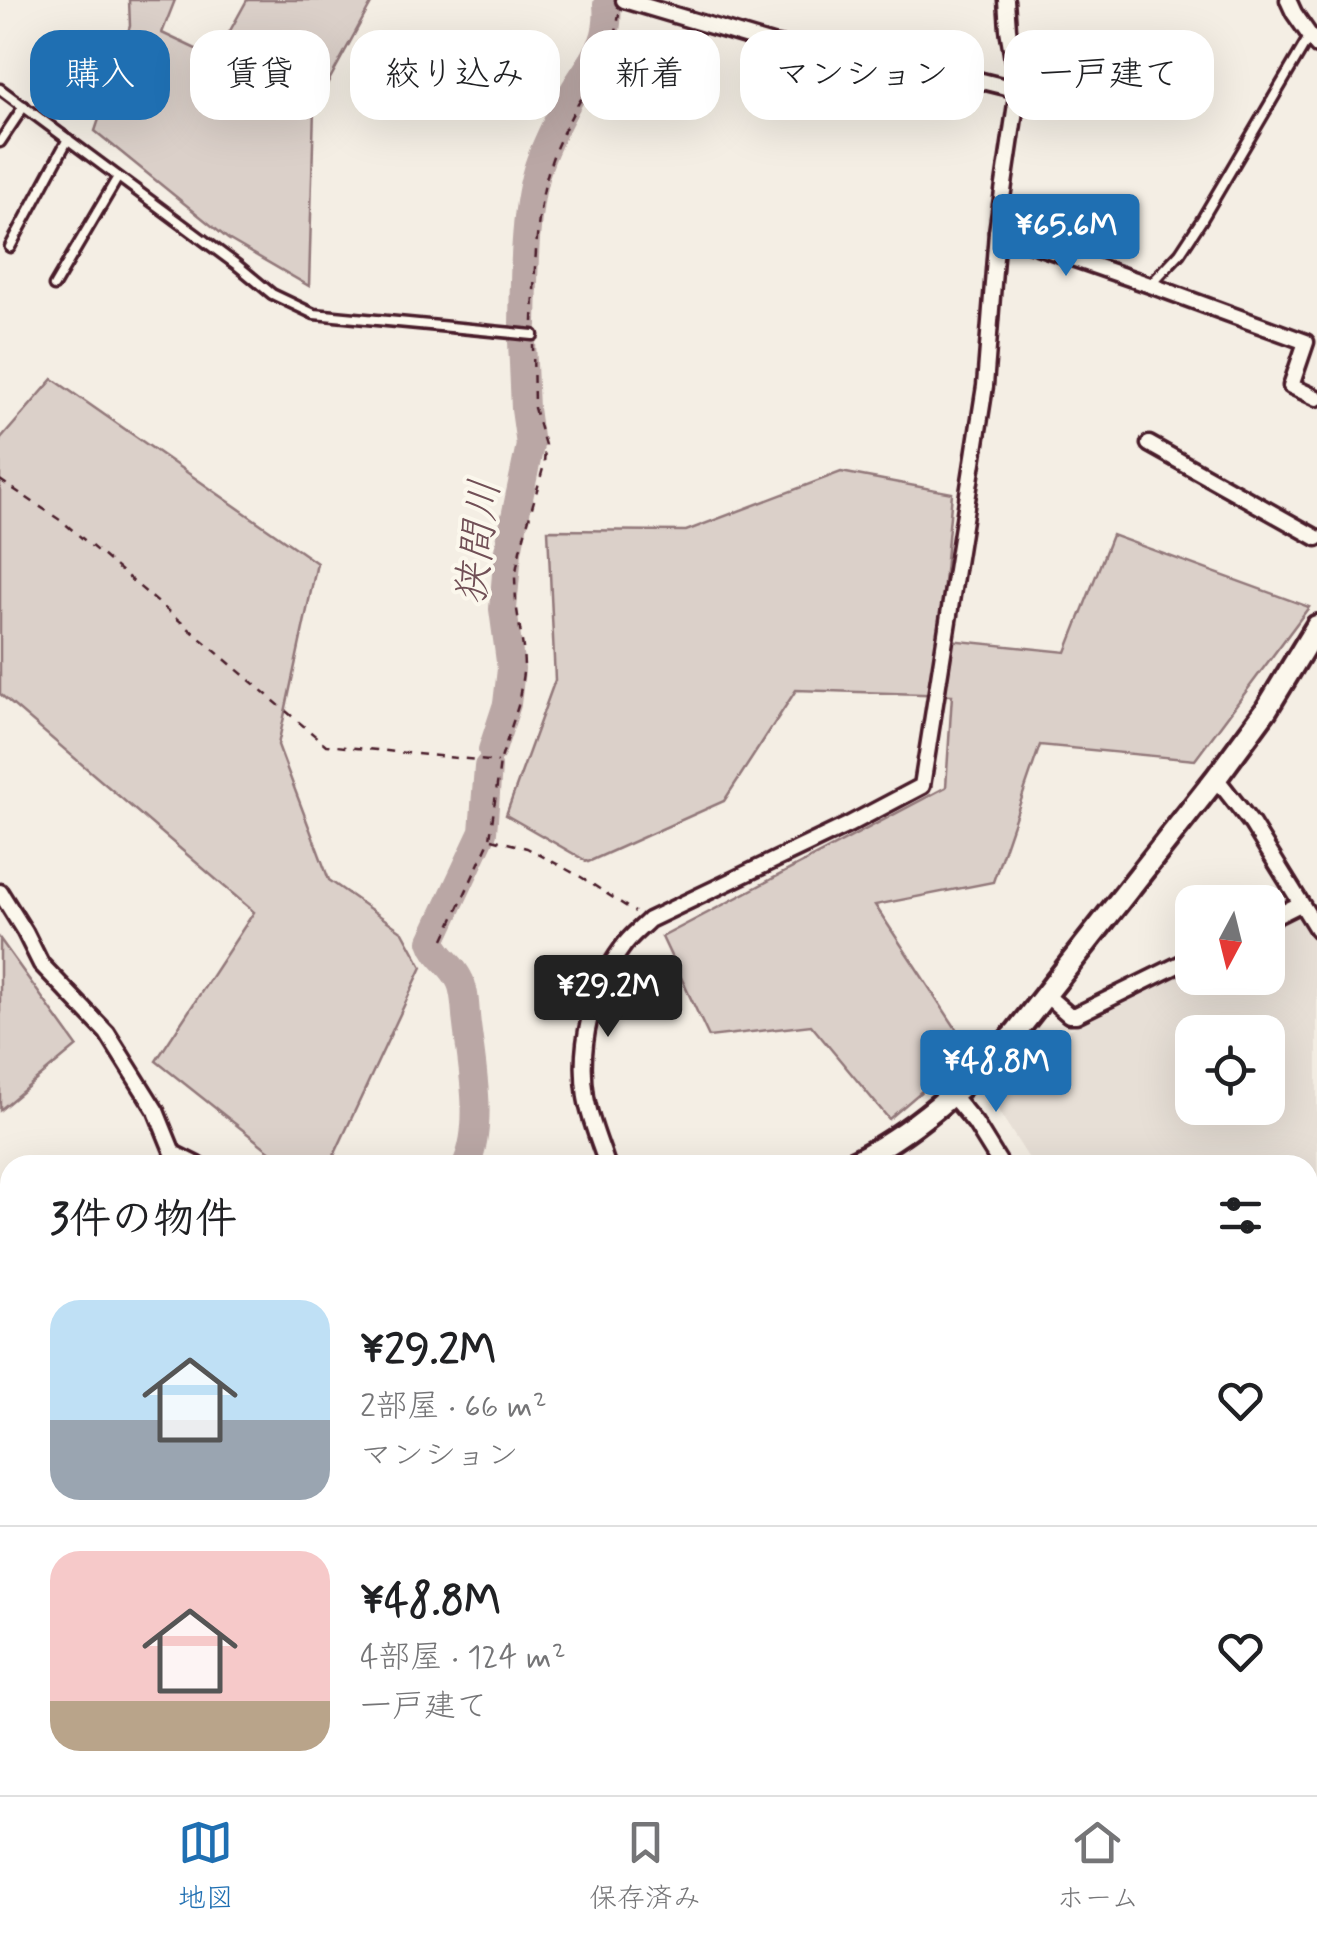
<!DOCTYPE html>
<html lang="ja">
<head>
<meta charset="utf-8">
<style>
	:root { --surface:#fff; --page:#f2f2f2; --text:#202124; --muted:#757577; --line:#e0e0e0; --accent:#1f6fb2 }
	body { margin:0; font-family:Mynerve,"Klee One",sans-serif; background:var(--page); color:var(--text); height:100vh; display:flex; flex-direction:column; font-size:38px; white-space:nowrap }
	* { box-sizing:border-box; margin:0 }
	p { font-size:32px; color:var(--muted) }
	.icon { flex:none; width:55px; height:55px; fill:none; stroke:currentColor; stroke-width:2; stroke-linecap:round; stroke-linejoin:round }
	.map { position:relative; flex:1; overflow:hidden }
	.details { position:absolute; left:0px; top:1155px; width:1318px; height:640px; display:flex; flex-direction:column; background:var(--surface); border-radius:30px 30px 0 0; box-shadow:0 10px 40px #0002 }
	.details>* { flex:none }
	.top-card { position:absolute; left:30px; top:30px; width:1258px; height:90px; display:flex; gap:20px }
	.needle { width:65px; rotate:187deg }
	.buttons { position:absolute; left:1175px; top:885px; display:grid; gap:20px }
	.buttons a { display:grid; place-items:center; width:110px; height:110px; border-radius:20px; background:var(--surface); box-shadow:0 10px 40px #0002; font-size:50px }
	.price { position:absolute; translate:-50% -85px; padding:0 22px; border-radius:10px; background:var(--accent); color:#fff; font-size:32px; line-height:65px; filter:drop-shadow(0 2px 5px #0008) }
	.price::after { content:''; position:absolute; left:50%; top:60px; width:30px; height:22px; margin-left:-15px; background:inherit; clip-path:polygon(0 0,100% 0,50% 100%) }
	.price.active { background:#222; color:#fff }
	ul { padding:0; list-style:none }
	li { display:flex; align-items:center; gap:30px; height:250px; padding:0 50px }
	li+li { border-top:2px solid var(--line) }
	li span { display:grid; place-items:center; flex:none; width:280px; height:200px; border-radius:30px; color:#555 }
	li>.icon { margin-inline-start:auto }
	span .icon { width:120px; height:120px; fill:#fffc; stroke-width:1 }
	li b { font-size:42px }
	h2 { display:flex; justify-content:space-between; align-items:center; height:120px; padding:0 50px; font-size:42px }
	.pill { padding:0 35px; border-radius:30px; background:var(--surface); box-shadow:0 10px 40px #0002; font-size:35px; line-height:90px }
	.pill.active { background:var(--accent); color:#fff }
	.tabs { display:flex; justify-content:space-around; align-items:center; height:140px; border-top:2px solid var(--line); background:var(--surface); font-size:28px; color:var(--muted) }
	.tabs a { display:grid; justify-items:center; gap:5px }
	.tabs .active { color:var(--accent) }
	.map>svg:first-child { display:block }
	.built { fill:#e7dfd6; fill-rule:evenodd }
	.green { fill:#dbd0c9; stroke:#92787a; stroke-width:2.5 }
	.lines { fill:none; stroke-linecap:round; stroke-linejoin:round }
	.river { stroke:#baa7a5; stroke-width:28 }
	.lane-casing { stroke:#4a1f2b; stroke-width:15 }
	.street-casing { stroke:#4a1f2b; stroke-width:21 }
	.secondary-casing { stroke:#4a1f2b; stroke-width:28 }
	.highway-casing { stroke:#4a1f2b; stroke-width:32 }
	.path { stroke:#4a1f2b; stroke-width:2.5; stroke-dasharray:8 8; stroke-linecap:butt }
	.lane { stroke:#fbf7ec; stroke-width:8 }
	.street { stroke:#fbf7ec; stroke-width:14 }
	.secondary { stroke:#fbf7ec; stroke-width:20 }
	.highway { stroke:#fbf7ec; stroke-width:25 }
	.labels { text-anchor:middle; stroke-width:8; stroke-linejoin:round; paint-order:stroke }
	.water-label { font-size:42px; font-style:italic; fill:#714f56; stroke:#fbf7ec }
</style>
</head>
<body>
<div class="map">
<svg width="1317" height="1795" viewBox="0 0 1317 1795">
	<rect width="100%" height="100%" fill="#f4eee4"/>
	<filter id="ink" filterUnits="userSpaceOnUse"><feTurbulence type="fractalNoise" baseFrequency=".01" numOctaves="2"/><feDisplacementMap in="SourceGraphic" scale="20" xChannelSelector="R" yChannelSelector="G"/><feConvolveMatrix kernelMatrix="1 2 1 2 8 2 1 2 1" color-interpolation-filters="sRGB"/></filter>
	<g filter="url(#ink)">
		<path class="built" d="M1300,915L1317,944V1725L1308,1721V1165H1033L993,1102L1044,1042L1192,968V978H1268V931ZM1192,1032H1268V1108H1192Z"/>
		<g class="green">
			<polygon points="129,0 175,0 162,33 215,58 247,0 373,0 314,108 309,286 228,239 95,131 130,26"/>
			<polygon points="53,379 317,563 278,745 329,880 403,932 422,967 331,1162 272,1153 156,1061 254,912 0,694 0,440"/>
			<polygon points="841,472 952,493 939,639 1066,652 1112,535 1309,607 1195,760 1040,745 993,882 875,905 970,1050 889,1119 811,1025 709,1037 662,937 946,787 952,695 796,690 724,801 588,862 506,815 555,680 548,530 686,531"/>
			<polygon points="0,939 77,1046 0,1110"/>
			<polygon points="704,1785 956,1785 952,1795 728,1795"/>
			<polygon points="1116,1787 1190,1787 1208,1795 1105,1795"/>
		</g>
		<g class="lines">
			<g class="river">
				<path d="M523,325C524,279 524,206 539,164C547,141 560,116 572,94C590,61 611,47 607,4"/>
				<polyline points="492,750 507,704 511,669 503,609 508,551 530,445 525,409 522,341"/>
				<path d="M466,1165C484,1126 472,1067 467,1025C465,1011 466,991 459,979C452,964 437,957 432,941L483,832L488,767"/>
				<polyline points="0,1481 10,1475"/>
			</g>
			<defs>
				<g id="lane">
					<polyline points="0,89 237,265 272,294 314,314 533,335"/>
					<polyline points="0,142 24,106"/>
					<polyline points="10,247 68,139"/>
					<polyline points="1150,285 1180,253 1201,221 1309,37"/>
					<polyline points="54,286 118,177"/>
					<polyline points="1308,1340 1317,1334"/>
					<polyline points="1308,1386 1317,1404"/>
				</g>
				<g id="street">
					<polyline points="624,0 772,44 796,48 861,51 1018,90"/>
					<polyline points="1288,0 1294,13 1317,46"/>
					<polyline points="997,232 1150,285 1306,342 1291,386 1317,398"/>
					<polyline points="1149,444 1317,538"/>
					<polyline points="1216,778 1252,824 1317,929"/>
					<polyline points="0,892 25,932 41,964 107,1033 156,1111 178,1165"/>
					<polyline points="1268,920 1300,904"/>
					<polyline points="1046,995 1069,1015 1076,1015 1192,958"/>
					<polyline points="951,1094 975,1123 1001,1165"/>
					<polyline points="175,1154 197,1165"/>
					<path d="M607,1165C600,1143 590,1121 586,1097C578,1046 591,990 622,948C629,937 640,929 649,920L848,825L922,786L985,386L997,232L1018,90L1008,29L1006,0"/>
					<polyline points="582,1785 587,1795"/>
					<polyline points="1228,1785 1252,1795"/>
					<polyline points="1061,1795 1069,1785"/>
				</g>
				<g id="secondary">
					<path d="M848,1165C913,1134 968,1083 1017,1031L1216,778L1266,710L1317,626"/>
					<polyline points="199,1795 204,1785"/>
				</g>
				<g id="highway">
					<polyline points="0,1214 10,1218"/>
					<polyline points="0,1240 10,1244"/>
					<polyline points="1308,1754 1317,1758"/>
					<polyline points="1308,1780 1317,1783"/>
				</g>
			</defs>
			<use href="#lane" class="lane-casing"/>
			<use href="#street" class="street-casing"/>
			<use href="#secondary" class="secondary-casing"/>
			<use href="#highway" class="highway-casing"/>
			<g class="path">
				<path d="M533,322C535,267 535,197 557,146C566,125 578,102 591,84C596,78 602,74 606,66C614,50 616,32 619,14"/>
				<polyline points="0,480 63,522 326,745 498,762"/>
				<polyline points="492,839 527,848 581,877 635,912"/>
				<polyline points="444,939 490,839 500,762 518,706 524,666 523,648 516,603 515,577 520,550 544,465 545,445 534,408 533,345"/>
			</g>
			<use href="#lane" class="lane"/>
			<use href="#street" class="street"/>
			<use href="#secondary" class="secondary"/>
			<use href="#highway" class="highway"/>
		</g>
	</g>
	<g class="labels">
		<g class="water-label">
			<text transform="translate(476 542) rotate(-83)" y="15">狭間川</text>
		</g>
	</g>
</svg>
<div class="buttons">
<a><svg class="needle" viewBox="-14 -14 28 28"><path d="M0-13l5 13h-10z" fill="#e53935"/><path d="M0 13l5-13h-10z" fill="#757577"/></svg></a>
<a><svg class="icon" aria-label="locate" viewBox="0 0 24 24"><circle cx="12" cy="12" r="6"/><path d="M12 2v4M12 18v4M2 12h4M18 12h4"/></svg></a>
</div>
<b class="price" style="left:1066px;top:279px">¥65.6M</b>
<b class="price active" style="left:608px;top:1040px">¥29.2M</b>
<b class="price" style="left:996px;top:1115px">¥48.8M</b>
<div class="top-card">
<a class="pill active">購入</a>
<a class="pill">賃貸</a>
<a class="pill">絞り込み</a>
<a class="pill">新着</a>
<a class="pill">マンション</a>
<a class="pill">一戸建て</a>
</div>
<section class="details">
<h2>3件の物件<svg class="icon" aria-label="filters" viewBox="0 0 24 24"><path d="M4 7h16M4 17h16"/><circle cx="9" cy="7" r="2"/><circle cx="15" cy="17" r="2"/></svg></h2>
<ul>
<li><span style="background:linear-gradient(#bfe0f5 60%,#9aa5b1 0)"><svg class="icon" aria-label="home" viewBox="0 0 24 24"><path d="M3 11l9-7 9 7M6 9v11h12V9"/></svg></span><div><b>¥29.2M</b><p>2部屋 · 66 m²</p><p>マンション</p></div><svg class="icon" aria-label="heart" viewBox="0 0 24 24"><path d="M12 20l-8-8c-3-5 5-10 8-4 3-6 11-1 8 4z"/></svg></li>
<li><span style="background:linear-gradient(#f6c9c9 75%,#b9a48a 0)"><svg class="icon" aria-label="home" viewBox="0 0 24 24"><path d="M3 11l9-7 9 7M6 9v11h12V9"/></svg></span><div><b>¥48.8M</b><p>4部屋 · 124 m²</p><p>一戸建て</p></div><svg class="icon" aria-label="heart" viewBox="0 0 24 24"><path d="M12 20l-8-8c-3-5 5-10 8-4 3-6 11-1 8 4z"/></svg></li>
</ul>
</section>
</div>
<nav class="tabs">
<a class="active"><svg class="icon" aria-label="map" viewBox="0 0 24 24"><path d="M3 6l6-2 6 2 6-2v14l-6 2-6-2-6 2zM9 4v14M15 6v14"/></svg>地図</a>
<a><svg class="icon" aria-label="saved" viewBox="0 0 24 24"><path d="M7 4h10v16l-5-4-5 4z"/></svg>保存済み</a>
<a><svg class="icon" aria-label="home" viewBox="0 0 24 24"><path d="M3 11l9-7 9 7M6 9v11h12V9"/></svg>ホーム</a>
</nav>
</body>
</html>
